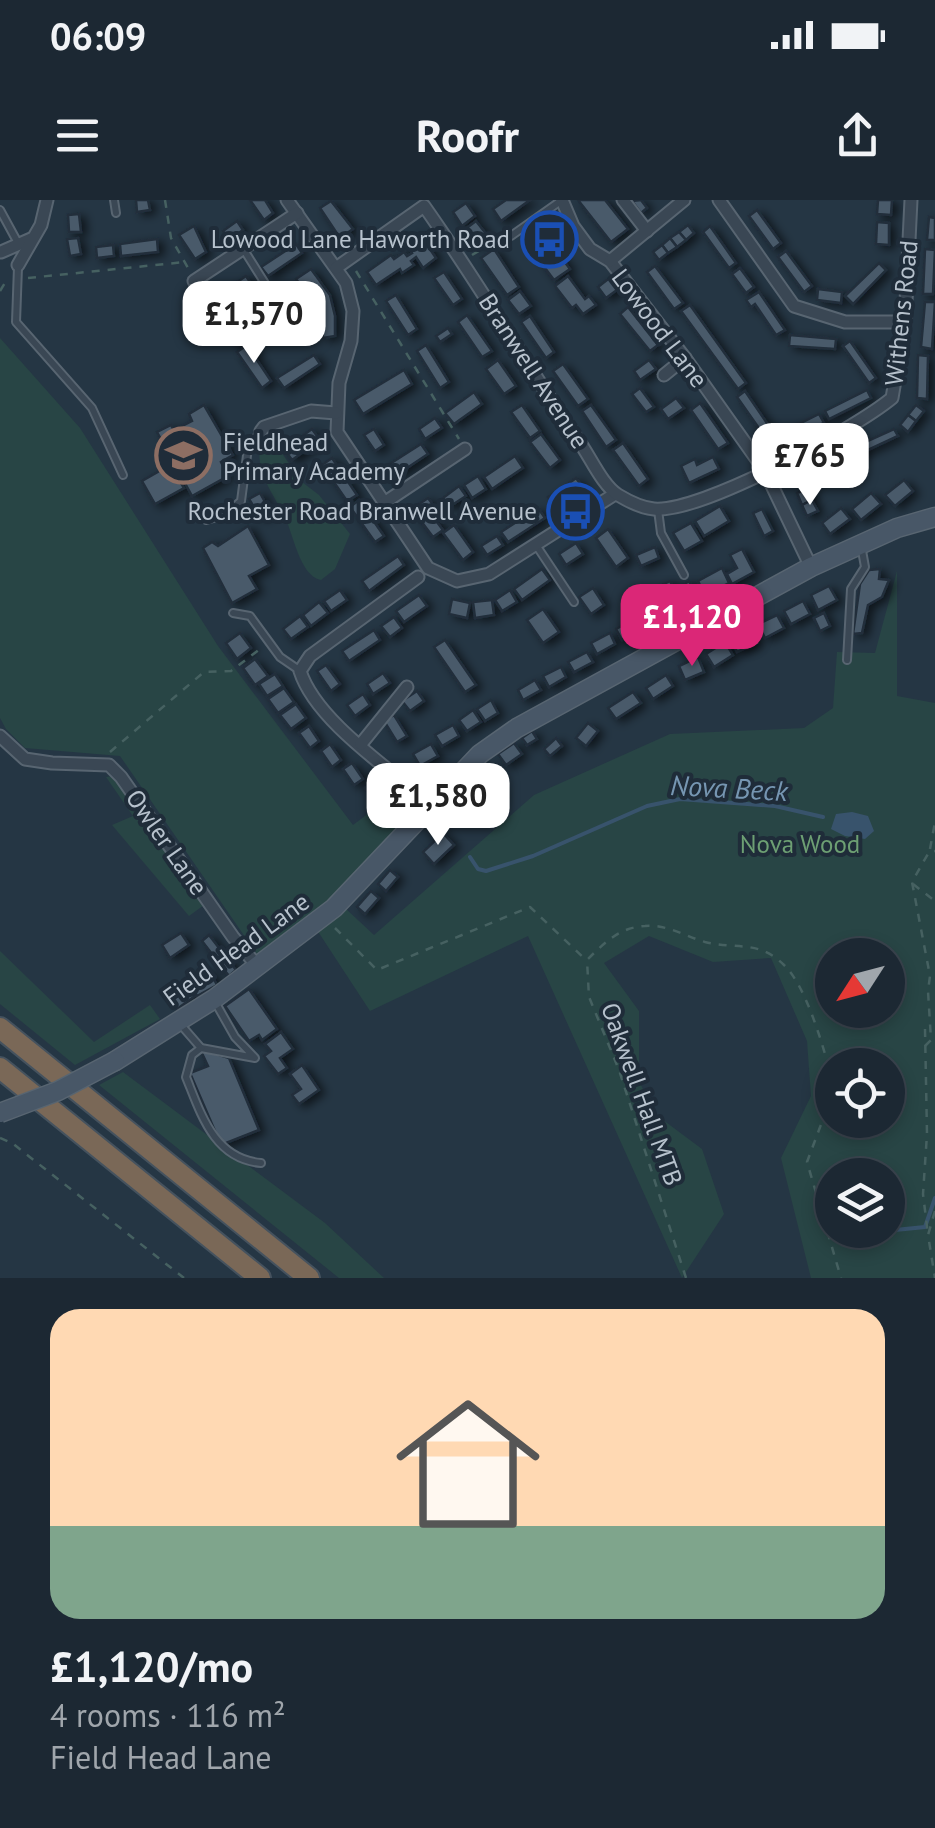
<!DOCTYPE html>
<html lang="en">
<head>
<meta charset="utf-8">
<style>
	:root { --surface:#1c2833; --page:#25303b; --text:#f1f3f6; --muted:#a0a6ac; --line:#3a444e; --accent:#db2777 }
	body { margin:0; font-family:"PT Sans",sans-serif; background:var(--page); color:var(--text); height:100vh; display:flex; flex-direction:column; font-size:38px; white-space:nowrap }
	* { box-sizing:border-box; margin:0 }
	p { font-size:32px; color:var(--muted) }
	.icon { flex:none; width:55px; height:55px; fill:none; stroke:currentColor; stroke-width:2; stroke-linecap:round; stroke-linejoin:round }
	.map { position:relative; height:1078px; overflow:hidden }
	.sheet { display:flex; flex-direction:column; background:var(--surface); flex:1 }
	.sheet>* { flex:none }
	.needle { width:65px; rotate:234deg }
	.buttons { position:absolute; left:815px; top:738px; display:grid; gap:20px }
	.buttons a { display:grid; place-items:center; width:90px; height:90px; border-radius:50%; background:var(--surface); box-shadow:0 5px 15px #0003,0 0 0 2px var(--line); font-size:50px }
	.price { position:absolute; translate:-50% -85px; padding:0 22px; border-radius:20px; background:#fff; color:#222; font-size:32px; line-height:65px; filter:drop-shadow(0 2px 5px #0008) }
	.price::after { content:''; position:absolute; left:50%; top:60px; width:30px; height:22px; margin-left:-15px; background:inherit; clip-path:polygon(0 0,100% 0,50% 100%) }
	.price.current { background:var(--accent); color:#fff }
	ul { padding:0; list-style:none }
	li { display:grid; align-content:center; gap:20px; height:530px; padding:0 50px }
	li+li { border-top:2px solid var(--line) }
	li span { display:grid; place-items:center; height:310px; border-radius:30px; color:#555 }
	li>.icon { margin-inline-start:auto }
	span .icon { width:180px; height:180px; fill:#fffc; stroke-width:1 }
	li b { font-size:42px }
	.status { display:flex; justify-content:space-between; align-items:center; height:70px; padding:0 50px; background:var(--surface); direction:ltr }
	.status svg { height:28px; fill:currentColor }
	header { display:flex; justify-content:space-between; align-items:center; height:130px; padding:0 50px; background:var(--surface); font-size:45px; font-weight:700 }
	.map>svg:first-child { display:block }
	.green { fill:#284545; fill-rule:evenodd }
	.water { fill:#38536c }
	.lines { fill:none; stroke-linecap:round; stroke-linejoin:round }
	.stream { stroke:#38536c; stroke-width:4 }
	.building { fill:#495a6a; stroke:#212e3b; stroke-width:2.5; filter:url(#shadow) }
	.service-casing { stroke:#586571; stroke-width:10 }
	.minor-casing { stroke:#586571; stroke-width:15 }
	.secondary-casing { stroke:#586571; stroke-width:21 }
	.motorway-casing { stroke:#45525e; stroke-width:24 }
	.path { stroke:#466161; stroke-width:2.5; stroke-dasharray:8 8; stroke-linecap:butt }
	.service { stroke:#3a4754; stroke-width:6 }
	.minor { stroke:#3a4754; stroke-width:11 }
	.secondary { stroke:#485767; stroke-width:18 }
	.motorway { stroke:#7a6857; stroke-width:20 }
	.secondary-bridge-casing { stroke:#586571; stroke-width:21; stroke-linecap:butt }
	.secondary-bridge { stroke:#485767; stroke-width:18 }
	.labels { text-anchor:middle; stroke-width:8; stroke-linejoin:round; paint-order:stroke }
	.poi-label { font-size:25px; fill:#b7c2cd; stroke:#1f2c39; text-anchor:end }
	.street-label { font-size:25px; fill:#b7c2cd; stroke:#1f2c39 }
	.park-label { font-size:25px; fill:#6d9f73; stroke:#1f2c39 }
	.water-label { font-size:28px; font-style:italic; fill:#7696b2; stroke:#1f2c39 }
</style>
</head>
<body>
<div class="status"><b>06:09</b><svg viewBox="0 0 49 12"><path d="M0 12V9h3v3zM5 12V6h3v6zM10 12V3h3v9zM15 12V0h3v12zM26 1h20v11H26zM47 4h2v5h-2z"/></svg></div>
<header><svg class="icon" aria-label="menu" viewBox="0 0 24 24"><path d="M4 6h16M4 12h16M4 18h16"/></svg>Roofr<svg class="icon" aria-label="share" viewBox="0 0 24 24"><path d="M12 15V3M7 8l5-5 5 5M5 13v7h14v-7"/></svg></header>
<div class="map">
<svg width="935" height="1078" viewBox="0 0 935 1078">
	<defs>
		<filter id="shadow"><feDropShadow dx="5.5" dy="3" stdDeviation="5" flood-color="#0009"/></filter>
	</defs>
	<rect width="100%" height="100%" fill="#253644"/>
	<g class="green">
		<polygon points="0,138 80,228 218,446 353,625 401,589 418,607 332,702 259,757 120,556 25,548 6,529 0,518"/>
		<path d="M269,241L279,249L302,282L319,295L350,334L335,369L321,380C299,376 293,331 283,313C272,292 256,272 260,246Z"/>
		<path d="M897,371V496L935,503V1078H811L781,958L811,896L807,841L771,758L713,762L649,736L604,763L639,811V881L655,914L702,949L724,1014L682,1078L528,736L370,811L317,730L345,708L374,735L534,595L670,534L804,528L833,508L837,452L875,453ZM832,755H888V810H832ZM832,865H888V920H832ZM832,975H888V1030H832Z"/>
		<polygon points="113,576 204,705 189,716 112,625 133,616 106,577"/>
		<polygon points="0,751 94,842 150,805 160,819 75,865 0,804"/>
		<polygon points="123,872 325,1023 384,1078 339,1078 99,885"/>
	</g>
	<polygon class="water" points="852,612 868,616 874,631 865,639 845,636 831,629 836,614"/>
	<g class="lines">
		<g class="stream">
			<polyline points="470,657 478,669 486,671 533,656 647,606 680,599 775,606 823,617"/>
			<polyline points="885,1031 925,1027 935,998"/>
		</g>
	</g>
	<g class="building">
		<polygon points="136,0 148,0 150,10 137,12"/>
		<polygon points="250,0 265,0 273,13 264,20"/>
		<polygon points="506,0 530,0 501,21 493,9"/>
		<polygon points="578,0 605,0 628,29 611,42"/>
		<polygon points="641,0 647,8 641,13 632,1"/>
		<polygon points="878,0 892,0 891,15 877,14"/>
		<polygon points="331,1 353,29 340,38 320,8"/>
		<polygon points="466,3 475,16 462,26 453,12"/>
		<polygon points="757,10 781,43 773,49 749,16"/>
		<polygon points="79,14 81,32 69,32 68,15"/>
		<polygon points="929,17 935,18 935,40 927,40"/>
		<polygon points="237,21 243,30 229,40 223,31"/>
		<polygon points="476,21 487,35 475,45 464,30"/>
		<polygon points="877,22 889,23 889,45 876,44"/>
		<polygon points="688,25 694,33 686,40 679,32"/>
		<polygon points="194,26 206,52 195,59 179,35"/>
		<polygon points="710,26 736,63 729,68 703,32"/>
		<polygon points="679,32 686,40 677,47 670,38"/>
		<polygon points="419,33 436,58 423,68 416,57 411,61 414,65 402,73 400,69 376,85 367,72 391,55 394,59 404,52 407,56 412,53 405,43"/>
		<polygon points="544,33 556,50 540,61 528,44"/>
		<polygon points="78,38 81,54 70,56 67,39"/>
		<polygon points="670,38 677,47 668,53 662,45"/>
		<polygon points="157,39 158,52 121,56 120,44"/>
		<polygon points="296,44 302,53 268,76 261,67"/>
		<polygon points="113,45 114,56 97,58 96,47"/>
		<polygon points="662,45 668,53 659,60 653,52"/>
		<polygon points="494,49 519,87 507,95 481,58"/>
		<polygon points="925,49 935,50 933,94 923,94"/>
		<polygon points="786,51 812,86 804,92 778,57"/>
		<polygon points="558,53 570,69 554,80 542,64"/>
		<polygon points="879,63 886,70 853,104 845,96"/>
		<polygon points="655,66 683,103 674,109 647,72"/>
		<polygon points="740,68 754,87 746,93 732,74"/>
		<polygon points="311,69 330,95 335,116 335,136 323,138 321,113 296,79"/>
		<polygon points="444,72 462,99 453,105 434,78"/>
		<polygon points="246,76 252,85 217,109 211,100"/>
		<polygon points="568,76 585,99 589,96 596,105 583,114 576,105 572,108 555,86"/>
		<polygon points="612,76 621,87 606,98 598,87"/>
		<polygon points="287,84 312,122 300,131 293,120 298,116 280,89"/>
		<polygon points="818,89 842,92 841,103 817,100"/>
		<polygon points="520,91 531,106 519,114 508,100"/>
		<polygon points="759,92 785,130 776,135 755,104 751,107 746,100"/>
		<polygon points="396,95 417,129 408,135 386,101"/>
		<polygon points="925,102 935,102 932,149 921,147"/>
		<polygon points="690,105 746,183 738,189 681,111"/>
		<polygon points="628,107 658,145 650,151 620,114"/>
		<polygon points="467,115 492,151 482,157 458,122"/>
		<polygon points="530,116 554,152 546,158 521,122"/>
		<polygon points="233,117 247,138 237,144 223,124"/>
		<polygon points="448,128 452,134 440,142 436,136"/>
		<polygon points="790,135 836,139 835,149 789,146"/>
		<polygon points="850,141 876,178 869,183 843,146"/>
		<polygon points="247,145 271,181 262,188 237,152"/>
		<polygon points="426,145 449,182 440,188 417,151"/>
		<polygon points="314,155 320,164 284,188 277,178"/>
		<polygon points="918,155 928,156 927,199 917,198"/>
		<polygon points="498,160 516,186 504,194 486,169"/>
		<polygon points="649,160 656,169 640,180 634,171"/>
		<polygon points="563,164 588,199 578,206 553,171"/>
		<polygon points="404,170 412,184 363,214 354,200"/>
		<polygon points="640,188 654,207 646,212 632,194"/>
		<polygon points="867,190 871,198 829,219 825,211"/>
		<polygon points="745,191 771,229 763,234 737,197"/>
		<polygon points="474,192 482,204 454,224 445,213"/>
		<polygon points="676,198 684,208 668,219 661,209"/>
		<polygon points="700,203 728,243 718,249 691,210"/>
		<polygon points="204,205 233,255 221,262 228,276 192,296 157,232 171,225 174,230 192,221 189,214"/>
		<polygon points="522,205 540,231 530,238 511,212"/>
		<polygon points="591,205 616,240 606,247 582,211"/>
		<polygon points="916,205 924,211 916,221 908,215"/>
		<polygon points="819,214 824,223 781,243 777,235"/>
		<polygon points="908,215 916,221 908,232 900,225"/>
		<polygon points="435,218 442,228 425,239 419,229"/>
		<polygon points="312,229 320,240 292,260 284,249"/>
		<polygon points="374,229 384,245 375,251 364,235"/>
		<polygon points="894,229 898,236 855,256 852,248"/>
		<polygon points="541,234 560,260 550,268 530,242"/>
		<polygon points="623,243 648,279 639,286 613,250"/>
		<polygon points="421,244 428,254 392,278 385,267"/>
		<polygon points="848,252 851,260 809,280 805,272"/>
		<polygon points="515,256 523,268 492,289 484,277"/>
		<polygon points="713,257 719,269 689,283 681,266 695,259 697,265"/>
		<polygon points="332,258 357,295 347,301 322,265"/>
		<polygon points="170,265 184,288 155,304 142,281"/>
		<polygon points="478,276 486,289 472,298 464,285"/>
		<polygon points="576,278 585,290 572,299 564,287"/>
		<polygon points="904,280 913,291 895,306 885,295"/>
		<polygon points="459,286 466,296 449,307 443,298"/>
		<polygon points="563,287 571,299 556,309 548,297"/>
		<polygon points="807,289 812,300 802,305 797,293"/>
		<polygon points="260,293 270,311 260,317 249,299"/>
		<polygon points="871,293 881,304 861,320 852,309"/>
		<polygon points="428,298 434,306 428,310 443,330 433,337 412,309"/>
		<polygon points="359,300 384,336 375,342 350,307"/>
		<polygon points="812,300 818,311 807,316 802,305"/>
		<polygon points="720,306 729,321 704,336 695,321"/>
		<polygon points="538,308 545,318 508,342 501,332"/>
		<polygon points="841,308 850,319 830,334 822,323"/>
		<polygon points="762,309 773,331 764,336 753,313"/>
		<polygon points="691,323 702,341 684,351 673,333"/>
		<polygon points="454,325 473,352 463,360 443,333"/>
		<polygon points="248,326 269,365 249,376 257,389 232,403 203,348 212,342 218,346"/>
		<polygon points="608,329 628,358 616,367 596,338"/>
		<polygon points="497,336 503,345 487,355 481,346"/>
		<polygon points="576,343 583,354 566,365 559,354"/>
		<polygon points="655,347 659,358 641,366 636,355"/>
		<polygon points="742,349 754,372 732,384 727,374 737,368 730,355"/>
		<polygon points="398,356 404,365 369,391 362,381"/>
		<polygon points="722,368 729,383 705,395 698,381"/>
		<polygon points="542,369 550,380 522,400 514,389"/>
		<polygon points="880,369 879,379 889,380 882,397 868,405 862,433 853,434 860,384 869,370"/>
		<polygon points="670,381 677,394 686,389 683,385 689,381 698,398 674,411 660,386"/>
		<polygon points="829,386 837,400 818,410 811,395"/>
		<polygon points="593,388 604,405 591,414 579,397"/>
		<polygon points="340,390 347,400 331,411 324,401"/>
		<polygon points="510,390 517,402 502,411 495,400"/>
		<polygon points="419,395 427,406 404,422 396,411"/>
		<polygon points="452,399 470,403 467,418 449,414"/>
		<polygon points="492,400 494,415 475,418 473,402"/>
		<polygon points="803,401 810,414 791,424 784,411"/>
		<polygon points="319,402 328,413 311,426 303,415"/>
		<polygon points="659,406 665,417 647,427 641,415"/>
		<polygon points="543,409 559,432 543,443 527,420"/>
		<polygon points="824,413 830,426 820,431 814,418"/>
		<polygon points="777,415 784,428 765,438 758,424"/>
		<polygon points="300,416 308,427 291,439 283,429"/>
		<polygon points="394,417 402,428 390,437 381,426"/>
		<polygon points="635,419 641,431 622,440 616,429"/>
		<polygon points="374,430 380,440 349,461 342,451"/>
		<polygon points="750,430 757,443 737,452 731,439"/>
		<polygon points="240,433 251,448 237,459 226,443"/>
		<polygon points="610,433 615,444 597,454 591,443"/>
		<polygon points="445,440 476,485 465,492 434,447"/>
		<polygon points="725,442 733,455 714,467 706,454"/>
		<polygon points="587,452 593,462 574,472 568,462"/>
		<polygon points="698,457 704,472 685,480 679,466"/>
		<polygon points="255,459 268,476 255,485 243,468"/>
		<polygon points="326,465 340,484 331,491 317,471"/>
		<polygon points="561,467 566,477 549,487 543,476"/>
		<polygon points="383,473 390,483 373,494 367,484"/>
		<polygon points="275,474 283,486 267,496 259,484"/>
		<polygon points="666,475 673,486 653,499 646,488"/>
		<polygon points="535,480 541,490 523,500 518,490"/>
		<polygon points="284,488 294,502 278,513 268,499"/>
		<polygon points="417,491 424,501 410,511 402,501"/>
		<polygon points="633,492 641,503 616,519 608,508"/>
		<polygon points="363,494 370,505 355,516 347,505"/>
		<polygon points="491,500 498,513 485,521 477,509"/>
		<polygon points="296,504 306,518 291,529 280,515"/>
		<polygon points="473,510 481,522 467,531 459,520"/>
		<polygon points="394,515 407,536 397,542 384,521"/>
		<polygon points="588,523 598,531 586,546 576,538"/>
		<polygon points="453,525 459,536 442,546 435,535"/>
		<polygon points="309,526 319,541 310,548 299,533"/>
		<polygon points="532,531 537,539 527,545 522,538"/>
		<polygon points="556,538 562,546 550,556 544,549"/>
		<polygon points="514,543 522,554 506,565 498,554"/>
		<polygon points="330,544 341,560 332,567 321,551"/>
		<polygon points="431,544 438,556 420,566 413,554"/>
		<polygon points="352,563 363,579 354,585 343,569"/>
		<polygon points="374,581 385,596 376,603 365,588"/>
		<polygon points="483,586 499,593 491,611 475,604"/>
		<polygon points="443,633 454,645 434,664 423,652"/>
		<polygon points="390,670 398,677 386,691 378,684"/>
		<polygon points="371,691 379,698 365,714 357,707"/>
		<polygon points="181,733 189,745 170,758 162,745"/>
		<polygon points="209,735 236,770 229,776 202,741"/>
		<polygon points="209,770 217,785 197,796 187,776"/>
		<polygon points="249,789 277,829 262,840 259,835 249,841 225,806"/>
		<polygon points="187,790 195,796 177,809 172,800"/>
		<polygon points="281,832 293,849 280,858 287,868 278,874 264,856 271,851 265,844"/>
		<polygon points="200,849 229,858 259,930 221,945 190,873 208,866"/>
		<polygon points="302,865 319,890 299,904 292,895 301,889 290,874"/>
	</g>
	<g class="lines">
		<defs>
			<g id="service">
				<polyline points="114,0 116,13"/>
				<polyline points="0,10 18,43"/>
				<polyline points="511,36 562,0"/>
				<polyline points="244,50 293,128 276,140 257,107"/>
				<polyline points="18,67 16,122 92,208 123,275"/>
				<polyline points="658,310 661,333 684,375"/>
				<polyline points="206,320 225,315 241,301 248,248 261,231"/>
				<polyline points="536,345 574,402"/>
				<polyline points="233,413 250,416 280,457 299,470"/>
				<polyline points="847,460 851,389 865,367 861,345"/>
				<polyline points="181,825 201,848 255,858 235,837 214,800"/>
				<path d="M201,848L192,855L186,877C201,914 214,959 261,963"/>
			</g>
			<g id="minor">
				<polyline points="287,0 346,83 353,111 351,141 339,183 337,232 428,368 457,381 489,374 615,294"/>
				<polyline points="562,0 573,26 590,49 610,61 685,158 765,271 811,367"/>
				<polyline points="623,0 647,31"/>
				<polyline points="719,0 794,106 845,122 905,122"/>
				<polyline points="1,52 31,39"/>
				<polyline points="610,61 684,0"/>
				<polyline points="18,65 41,25 47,0"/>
				<path d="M336,68L424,6C478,82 525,163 578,240C590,256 602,285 618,295C628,301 643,308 654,309C701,313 853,230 892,198L905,122L911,0"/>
				<polyline points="194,81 297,13"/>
				<polyline points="664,175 685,158"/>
				<polyline points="261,231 264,227 311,211 336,213"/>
				<polyline points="384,303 465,249"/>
				<path d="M418,377L310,456L300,471C316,521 390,569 430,604"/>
				<polyline points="0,536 25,559 52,563 109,565 121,577 233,737 258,767"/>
				<polyline points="361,544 407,487"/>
			</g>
			<polyline id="secondary" points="115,861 214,799 334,708 480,554 517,528 811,367 897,328 935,317"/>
			<g id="motorway">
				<polyline points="0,828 309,1078"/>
				<polyline points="0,868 260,1078"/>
			</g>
		</defs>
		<use href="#service" class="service-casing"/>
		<use href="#minor" class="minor-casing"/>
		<use href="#secondary" class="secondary-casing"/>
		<use href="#motorway" class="motorway-casing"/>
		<g class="path">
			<polyline points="165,0 171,38 188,68"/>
			<polyline points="472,55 503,36"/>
			<polyline points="356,71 459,239"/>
			<polyline points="28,78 185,62"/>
			<polyline points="0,91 8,78"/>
			<polyline points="110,552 204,472 231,471 264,446"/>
			<polyline points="930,649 935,622"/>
			<polyline points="913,684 935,701"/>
			<polyline points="335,728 377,770 530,707 586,760"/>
			<polyline points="925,829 927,934 923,994 928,1035"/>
			<polyline points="925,846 931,840 928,791 930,776 912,682 929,652 935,651"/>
			<polyline points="832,895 807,962 841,1078"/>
			<polyline points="0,938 12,943 184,1078"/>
			<polyline points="935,1011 928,1035 935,1078"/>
			<path d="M686,1078L619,870L589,797L587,760C604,743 620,727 645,726C666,724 685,736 705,742C735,750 758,739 784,765C807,787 823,847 832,878"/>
		</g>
		<use href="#service" class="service"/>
		<use href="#minor" class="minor"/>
		<use href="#secondary" class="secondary"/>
		<use href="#motorway" class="motorway"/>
		<defs>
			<polyline id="secondary-bridge" points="0,913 58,891 115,861"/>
		</defs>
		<use href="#secondary-bridge" class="secondary-bridge-casing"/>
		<use href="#secondary-bridge" class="secondary-bridge"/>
	</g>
	<defs>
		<symbol id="bus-ring" viewBox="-11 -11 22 22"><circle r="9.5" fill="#1f2c39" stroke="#1a4fb4" stroke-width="1.5"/><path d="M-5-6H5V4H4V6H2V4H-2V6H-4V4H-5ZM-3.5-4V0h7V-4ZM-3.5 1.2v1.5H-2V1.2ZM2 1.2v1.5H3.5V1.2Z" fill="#1a4fb4"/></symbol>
		<symbol id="school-ring" viewBox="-11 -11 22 22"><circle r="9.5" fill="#1f2c39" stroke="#8d6e63" stroke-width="1.5"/><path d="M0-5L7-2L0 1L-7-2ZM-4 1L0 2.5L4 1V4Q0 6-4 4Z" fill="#8d6e63"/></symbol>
	</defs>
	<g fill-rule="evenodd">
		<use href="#bus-ring" x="518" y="8" width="63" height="63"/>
		<use href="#school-ring" x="152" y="224" width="63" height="63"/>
		<use href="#bus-ring" x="544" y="280" width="63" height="63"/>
	</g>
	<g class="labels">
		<g class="poi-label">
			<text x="510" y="48">Lowood Lane Haworth Road</text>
			<text x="223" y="251" text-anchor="start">Fieldhead<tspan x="223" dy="29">Primary Academy</tspan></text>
			<text x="537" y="320">Rochester Road Branwell Avenue</text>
		</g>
		<g class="street-label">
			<text transform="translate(901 113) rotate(-84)" y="9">Withens Road</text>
			<text transform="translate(660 128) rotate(53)" y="9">Lowood Lane</text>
			<text transform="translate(534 171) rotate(57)" y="9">Branwell Avenue</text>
			<text transform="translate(167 642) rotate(55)" y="9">Owler Lane</text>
			<text transform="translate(236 749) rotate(-36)" y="9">Field Head Lane</text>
			<text transform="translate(642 894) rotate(70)" y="9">Oakwell Hall MTB</text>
		</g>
		<g class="park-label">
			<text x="800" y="653">Nova Wood</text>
		</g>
		<g class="water-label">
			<text transform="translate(729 588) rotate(3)" y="10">Nova Beck</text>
		</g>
	</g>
</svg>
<div class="buttons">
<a><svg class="needle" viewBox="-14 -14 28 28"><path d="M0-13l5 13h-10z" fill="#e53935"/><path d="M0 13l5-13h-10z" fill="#a0a6ac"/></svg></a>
<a><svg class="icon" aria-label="locate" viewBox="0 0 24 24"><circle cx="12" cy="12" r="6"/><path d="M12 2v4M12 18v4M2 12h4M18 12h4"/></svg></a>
<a><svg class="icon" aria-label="layers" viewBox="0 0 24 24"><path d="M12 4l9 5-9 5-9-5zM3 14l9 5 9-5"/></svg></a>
</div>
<b class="price" style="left:254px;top:166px">£1,570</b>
<b class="price" style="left:810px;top:308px">£765</b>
<b class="price current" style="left:692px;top:469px">£1,120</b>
<b class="price" style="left:438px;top:648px">£1,580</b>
</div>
<section class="sheet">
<ul>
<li><span style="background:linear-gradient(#ffd9b3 70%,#7fa58c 0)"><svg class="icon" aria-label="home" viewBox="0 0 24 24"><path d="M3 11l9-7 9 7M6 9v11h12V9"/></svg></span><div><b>£1,120/mo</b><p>4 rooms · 116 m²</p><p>Field Head Lane</p></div></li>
</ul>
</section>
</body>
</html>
